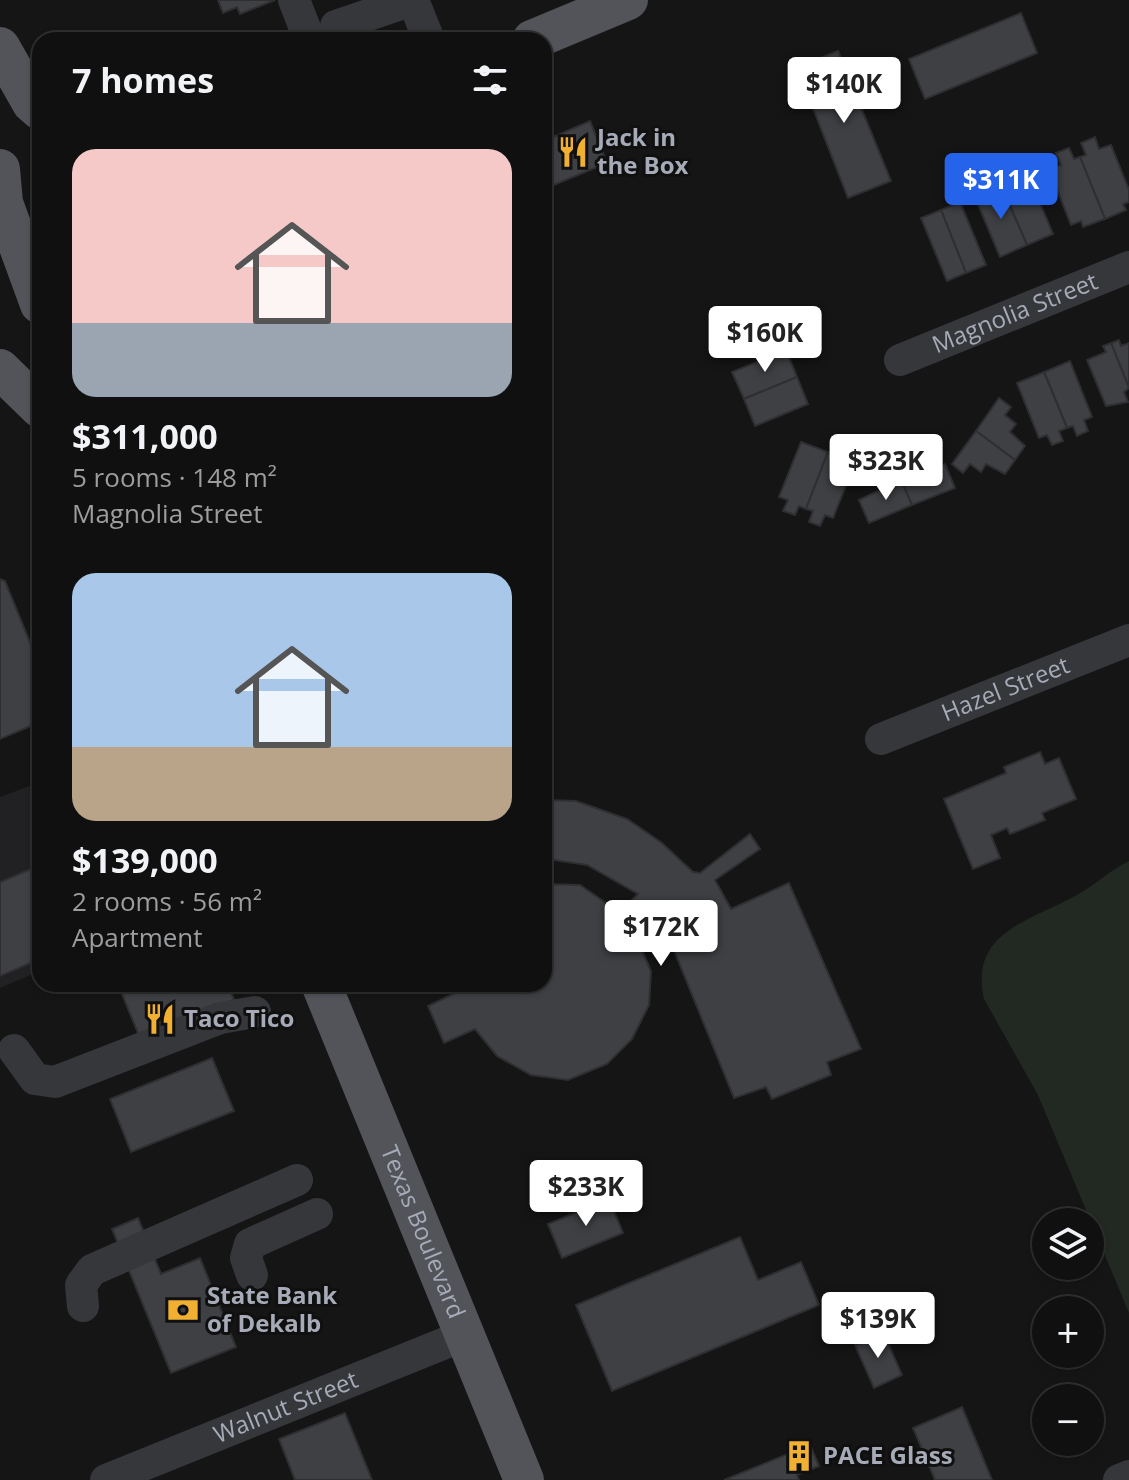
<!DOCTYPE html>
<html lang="en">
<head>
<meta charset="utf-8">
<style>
	:root { --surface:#101010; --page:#1e1e1e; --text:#f1f3f6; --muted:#9c9d9f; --line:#303030; --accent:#2563eb }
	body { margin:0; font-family:"Open Sans",sans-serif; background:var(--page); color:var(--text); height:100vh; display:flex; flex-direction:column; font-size:30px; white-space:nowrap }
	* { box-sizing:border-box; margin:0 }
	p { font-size:26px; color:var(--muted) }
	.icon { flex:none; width:44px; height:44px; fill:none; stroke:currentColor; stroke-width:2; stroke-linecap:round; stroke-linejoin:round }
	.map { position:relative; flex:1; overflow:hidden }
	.sheet { position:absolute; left:32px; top:32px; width:520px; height:960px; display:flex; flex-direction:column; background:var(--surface); border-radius:24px; box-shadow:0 2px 6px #0004,0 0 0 2px var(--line) }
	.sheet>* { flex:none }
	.fabs { position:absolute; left:1032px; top:1208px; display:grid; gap:16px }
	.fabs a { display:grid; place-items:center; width:72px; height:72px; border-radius:50%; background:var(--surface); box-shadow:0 2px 6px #0004,0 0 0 2px var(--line); font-size:40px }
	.price { position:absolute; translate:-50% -68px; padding:0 18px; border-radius:8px; background:#fff; color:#222; font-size:26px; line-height:52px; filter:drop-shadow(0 2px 4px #0008) }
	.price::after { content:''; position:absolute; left:50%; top:48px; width:24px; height:18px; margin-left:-12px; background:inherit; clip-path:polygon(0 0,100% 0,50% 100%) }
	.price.selected { background:var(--accent); color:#fff }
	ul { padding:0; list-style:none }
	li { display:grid; align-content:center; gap:16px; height:424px; padding:0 40px }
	li span { display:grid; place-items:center; height:248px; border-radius:24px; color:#555 }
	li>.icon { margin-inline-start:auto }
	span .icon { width:144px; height:144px; fill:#fffc; stroke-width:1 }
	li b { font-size:34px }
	h2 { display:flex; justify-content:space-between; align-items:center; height:96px; padding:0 40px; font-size:34px }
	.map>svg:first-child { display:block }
	.built { fill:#212123 }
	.green { fill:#212922 }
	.building { fill:#3f4043; stroke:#2f2f32; stroke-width:2 }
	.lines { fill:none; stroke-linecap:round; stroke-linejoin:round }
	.minor { stroke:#36373b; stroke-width:32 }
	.major { stroke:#52545a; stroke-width:40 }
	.labels { text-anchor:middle; stroke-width:6; stroke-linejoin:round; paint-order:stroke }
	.poi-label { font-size:24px; font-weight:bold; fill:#a6abb7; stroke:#101011; text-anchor:start }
	.street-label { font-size:24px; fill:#a6abb7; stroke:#101011 }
</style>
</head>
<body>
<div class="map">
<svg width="1129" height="1480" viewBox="0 0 1129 1480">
	<rect width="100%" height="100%" fill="#151516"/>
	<polygon class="built" points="40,782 40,971 0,988 0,797"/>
	<path class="green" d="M1129,861V1313L1038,1095L984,999C969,932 1030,921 1077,895C1095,885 1110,870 1129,861Z"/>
	<g class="building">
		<polygon points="218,0 275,0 240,14 237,7 223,13"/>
		<polygon points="1021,13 1037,53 925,99 909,59"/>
		<polygon points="838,51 891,181 848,198 797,67"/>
		<polygon points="590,121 607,163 544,189 544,141"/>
		<polygon points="1095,137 1099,149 1111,145 1129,190 1129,202 1123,204 1126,210 1105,219 1080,157 1086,155 1081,143"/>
		<polygon points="1069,148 1074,159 1080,157 1105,219 1083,227 1081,221 1071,225 1049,169 1061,165 1056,153"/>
		<polygon points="1017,173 1022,183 1030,179 1053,234 1027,245 1003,190 1009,187 1005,177"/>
		<polygon points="992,183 996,192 1003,190 1027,245 1000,257 977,202 985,199 980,187"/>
		<polygon points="960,202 986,265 966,273 941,210"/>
		<polygon points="941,210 966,273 947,281 921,218"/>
		<polygon points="1119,340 1121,346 1129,343 1129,388 1111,343"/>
		<polygon points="1111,343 1129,388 1124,392 1128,402 1106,406 1087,360 1106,352 1103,346"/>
		<polygon points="786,350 797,377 744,399 732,372"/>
		<polygon points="1070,361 1092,417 1084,420 1088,431 1077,436 1073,426 1067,428 1044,372"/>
		<polygon points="1044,372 1067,428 1059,431 1063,441 1052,445 1047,435 1039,438 1017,383"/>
		<polygon points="797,377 808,404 755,426 744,399"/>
		<polygon points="999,398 1011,407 1005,415 1016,424 1010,432 1025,446 1015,460 976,431"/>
		<polygon points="976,431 1015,460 1005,474 986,464 981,472 970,464 963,473 952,464"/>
		<polygon points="801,442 828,452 806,509 799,506 795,515 783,511 788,500 779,497"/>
		<polygon points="828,452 855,463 833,518 825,515 820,526 809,522 813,511 806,509"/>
		<polygon points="945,464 955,488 912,505 901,480"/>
		<polygon points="901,480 912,505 869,523 859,500"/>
		<polygon points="0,579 5,581 40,667 40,722 0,739"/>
		<polygon points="1040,752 1045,764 1059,758 1076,799 1042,813 1045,820 1010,834 1007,828 991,835 1000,858 973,869 944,799 1006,773 1004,767"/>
		<polygon points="546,800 576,801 627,819 662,843 693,872 700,873 750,834 760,849 715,880 731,909 789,883 861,1049 827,1062 831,1075 772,1099 766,1087 734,1098 667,933 650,905 631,925 651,971 649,1005 632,1039 607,1064 568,1080 531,1075 497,1056 475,1029 444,1043 428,1006 464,989 465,984 544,984 544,884 580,885 619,912 638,894 587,865 547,859"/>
		<polygon points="40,865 40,959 0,976 0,882"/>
		<polygon points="147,984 228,984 234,1000 140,1038 122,994"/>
		<polygon points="212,1058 234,1111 131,1152 110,1099"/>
		<polygon points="609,1199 623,1233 562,1258 548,1224"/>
		<polygon points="138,1218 161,1274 200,1258 236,1347 171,1373 112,1229"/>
		<polygon points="740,1237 758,1280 801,1262 819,1305 612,1391 576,1305"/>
		<polygon points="883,1332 902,1375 874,1388 855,1345"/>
		<polygon points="962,1407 992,1480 935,1480 913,1428"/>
		<polygon points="345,1413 372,1480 295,1480 279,1439"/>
		<polygon points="810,1445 819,1466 797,1475 799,1480 724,1480"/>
	</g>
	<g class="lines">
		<g class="minor">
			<polyline points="294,0 308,36"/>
			<polyline points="413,0 429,40"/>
			<polyline points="336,26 412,0"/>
			<path id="s1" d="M900,360L1129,267"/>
			<path id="s2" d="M881,739L1129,640"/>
			<polyline points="14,1050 35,1079 55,1082 220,1018 255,1012"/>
			<polyline points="252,1275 246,1258 250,1244 317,1214"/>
			<polyline points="83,1306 81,1285 92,1270 297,1180"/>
			<path id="s3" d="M106,1480L465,1335"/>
			<polyline points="1119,1480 1129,1476"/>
		</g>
		<g class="major">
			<polyline points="532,40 628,0"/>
			<polyline points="0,47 32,103 40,110"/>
			<polyline points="0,169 3,203 40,304"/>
			<polyline points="0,369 40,408"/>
			<path id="s4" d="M321,984L524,1480"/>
		</g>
	</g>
	<defs>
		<symbol id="restaurant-bare" viewBox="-9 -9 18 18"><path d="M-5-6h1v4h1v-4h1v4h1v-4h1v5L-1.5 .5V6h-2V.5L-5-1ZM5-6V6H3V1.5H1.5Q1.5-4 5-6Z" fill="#f1b032" stroke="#101011" stroke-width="2.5" paint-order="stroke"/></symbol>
		<symbol id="bank-bare" viewBox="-9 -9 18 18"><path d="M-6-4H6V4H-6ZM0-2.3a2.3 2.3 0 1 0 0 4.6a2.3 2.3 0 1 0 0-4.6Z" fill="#f1b032" stroke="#101011" stroke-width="2.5" paint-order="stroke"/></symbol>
		<symbol id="building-bare" viewBox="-9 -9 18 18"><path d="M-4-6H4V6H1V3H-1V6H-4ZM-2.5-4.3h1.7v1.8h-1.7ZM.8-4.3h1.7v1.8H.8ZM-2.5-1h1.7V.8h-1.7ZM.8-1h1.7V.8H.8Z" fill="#f1b032" stroke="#101011" stroke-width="2.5" paint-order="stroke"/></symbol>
	</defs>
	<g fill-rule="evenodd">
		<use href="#restaurant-bare" x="551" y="130" width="44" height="44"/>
		<use href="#restaurant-bare" x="138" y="997" width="44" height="44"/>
		<use href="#bank-bare" x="161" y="1288" width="44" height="44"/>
		<use href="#building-bare" x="777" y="1434" width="44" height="44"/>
	</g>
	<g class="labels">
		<g class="poi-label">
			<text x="597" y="146">Jack in<tspan x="597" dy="28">the Box</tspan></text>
			<text x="184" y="1027">Taco Tico</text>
			<text x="207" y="1304">State Bank<tspan x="207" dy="28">of Dekalb</tspan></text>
			<text x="823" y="1464">PACE Glass</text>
		</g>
		<g class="street-label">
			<text dy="8" stroke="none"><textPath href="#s1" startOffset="124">Magnolia Street</textPath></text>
			<text dy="8" stroke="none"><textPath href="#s2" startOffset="134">Hazel Street</textPath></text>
			<text dy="8" stroke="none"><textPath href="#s4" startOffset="268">Texas Boulevard</textPath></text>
			<text dy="8" stroke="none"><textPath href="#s3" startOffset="194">Walnut Street</textPath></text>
		</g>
	</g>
</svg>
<div class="fabs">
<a><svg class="icon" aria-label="layers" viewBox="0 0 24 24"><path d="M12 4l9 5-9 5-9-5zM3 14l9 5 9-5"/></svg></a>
<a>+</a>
<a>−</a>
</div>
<b class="price" style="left:844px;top:125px">$140K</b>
<b class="price selected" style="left:1001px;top:221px">$311K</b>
<b class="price" style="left:765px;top:374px">$160K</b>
<b class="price" style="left:886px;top:502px">$323K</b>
<b class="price" style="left:661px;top:968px">$172K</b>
<b class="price" style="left:586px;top:1228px">$233K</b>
<b class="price" style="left:878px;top:1360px">$139K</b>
<section class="sheet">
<h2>7 homes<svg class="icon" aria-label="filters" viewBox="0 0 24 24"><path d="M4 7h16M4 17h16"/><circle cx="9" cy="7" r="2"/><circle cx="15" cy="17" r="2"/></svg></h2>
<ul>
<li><span style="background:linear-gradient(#f6c9c9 70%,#9aa5b1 0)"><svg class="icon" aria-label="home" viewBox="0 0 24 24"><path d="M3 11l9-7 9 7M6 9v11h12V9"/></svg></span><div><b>$311,000</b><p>5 rooms · 148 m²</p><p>Magnolia Street</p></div></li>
<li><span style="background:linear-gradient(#a9c7e8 70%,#b9a48a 0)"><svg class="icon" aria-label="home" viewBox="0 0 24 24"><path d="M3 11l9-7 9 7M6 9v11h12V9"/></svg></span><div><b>$139,000</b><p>2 rooms · 56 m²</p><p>Apartment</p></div></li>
</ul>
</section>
</div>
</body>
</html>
